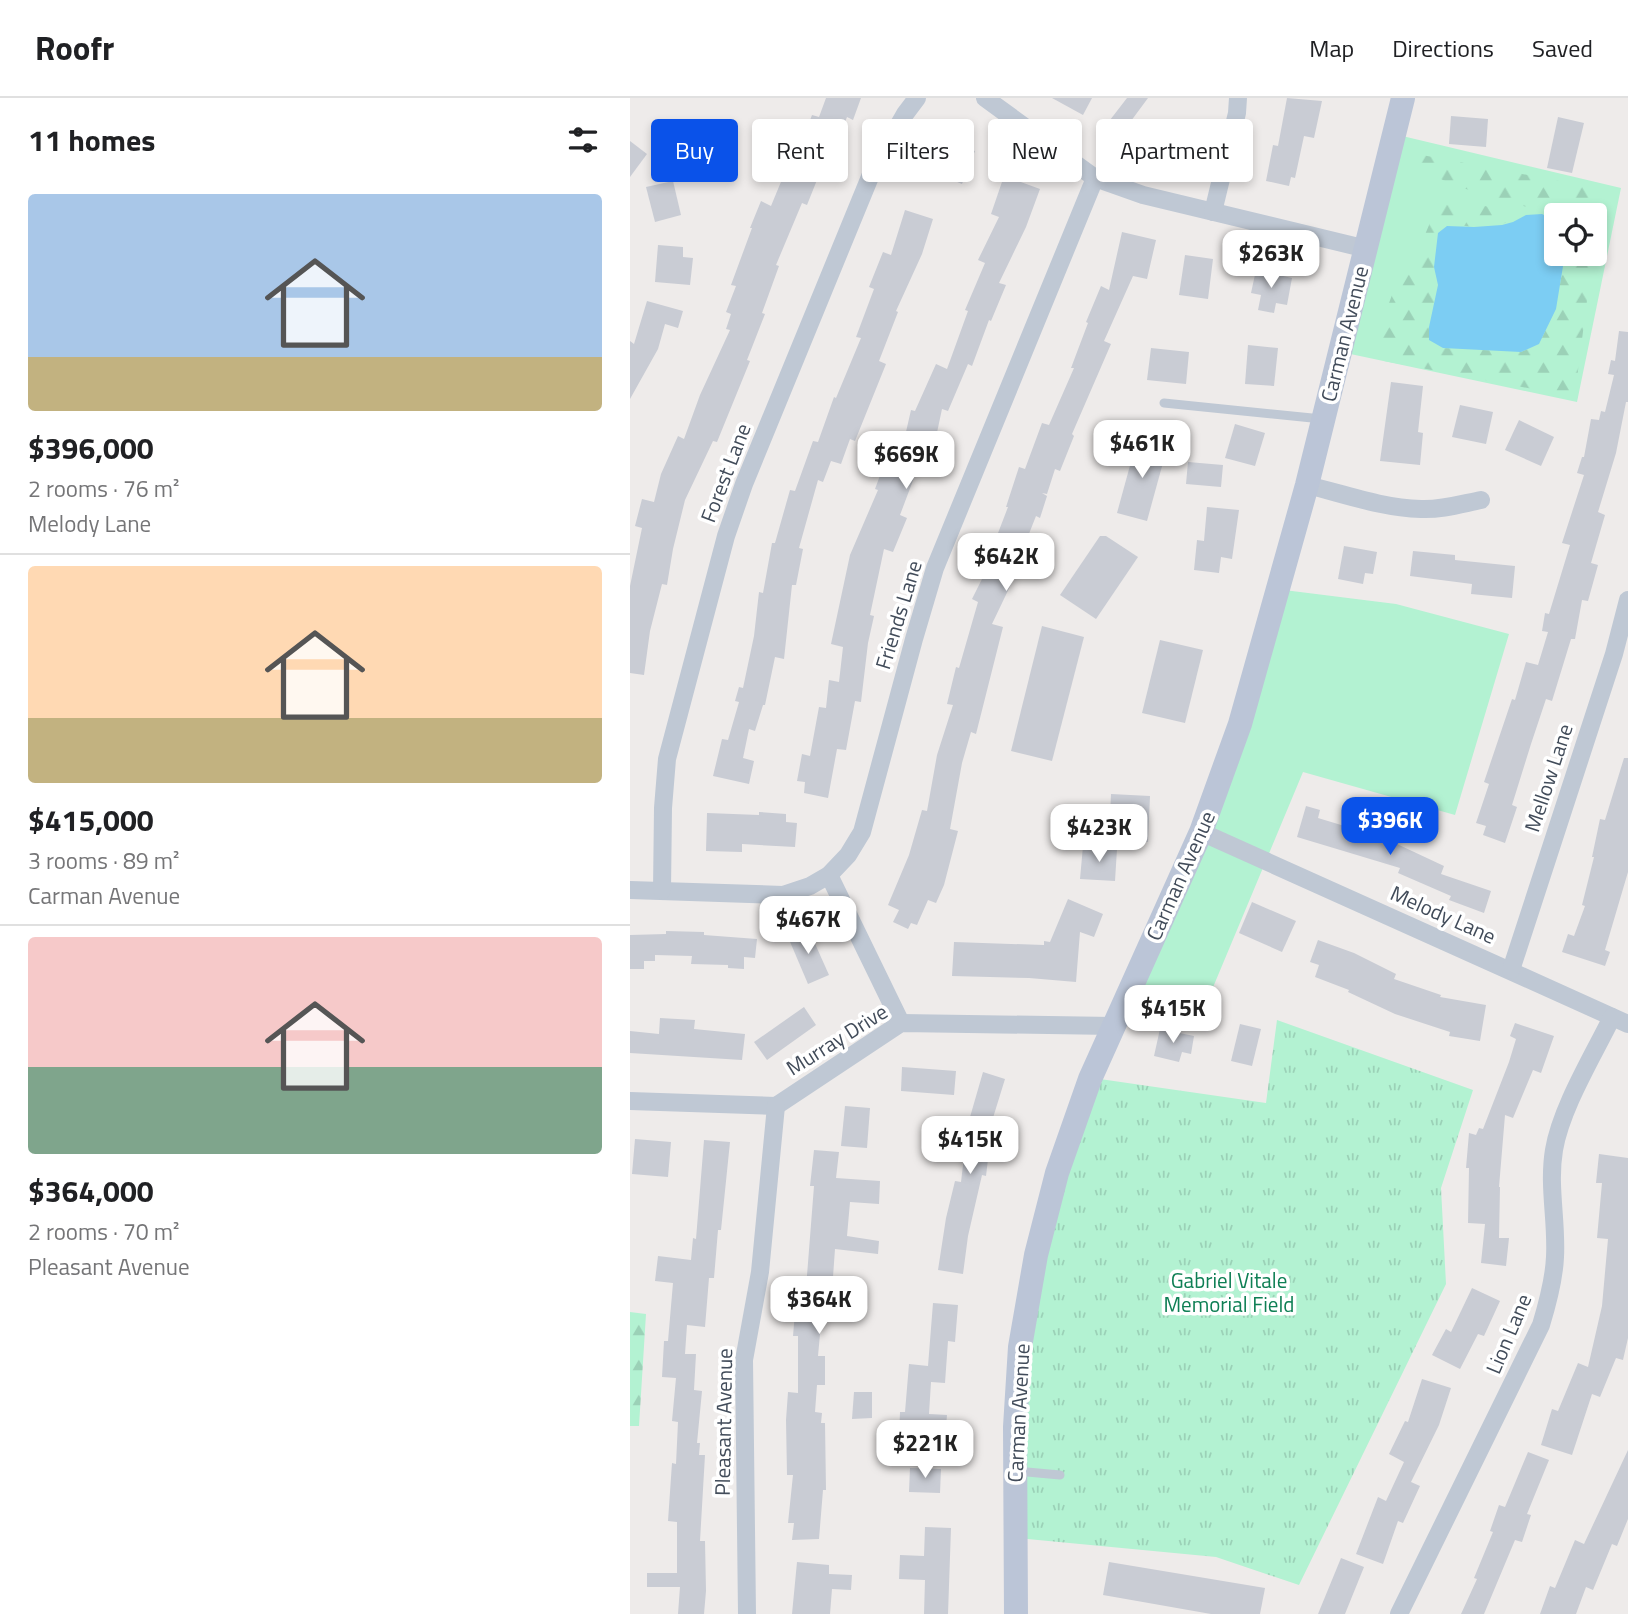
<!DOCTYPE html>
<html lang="en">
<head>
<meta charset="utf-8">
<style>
	:root { --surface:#fff; --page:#f6f6f6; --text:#202124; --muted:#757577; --line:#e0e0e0; --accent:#0a52e9 }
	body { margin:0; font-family:"Titillium Web",sans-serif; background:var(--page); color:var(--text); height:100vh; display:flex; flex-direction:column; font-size:26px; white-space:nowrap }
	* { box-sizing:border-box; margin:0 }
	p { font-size:23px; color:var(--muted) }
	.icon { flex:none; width:38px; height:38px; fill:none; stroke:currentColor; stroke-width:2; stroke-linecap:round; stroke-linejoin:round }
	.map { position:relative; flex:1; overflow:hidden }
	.side { display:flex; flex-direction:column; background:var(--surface); width:630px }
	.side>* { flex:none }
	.top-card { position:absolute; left:21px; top:21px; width:665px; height:63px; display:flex; gap:14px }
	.tools { position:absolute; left:914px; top:105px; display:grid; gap:14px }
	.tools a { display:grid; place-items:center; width:63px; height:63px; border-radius:7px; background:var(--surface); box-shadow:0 4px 10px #0003; font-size:35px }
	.price { position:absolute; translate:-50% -60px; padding:0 16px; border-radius:14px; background:#fff; color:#222; font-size:23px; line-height:46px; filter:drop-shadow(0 2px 4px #0008) }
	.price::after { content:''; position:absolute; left:50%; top:42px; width:21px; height:16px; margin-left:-10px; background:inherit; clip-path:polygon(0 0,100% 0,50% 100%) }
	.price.current { background:var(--accent); color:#fff }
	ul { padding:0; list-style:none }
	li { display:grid; align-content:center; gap:14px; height:371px; padding:0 28px }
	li+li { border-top:2px solid var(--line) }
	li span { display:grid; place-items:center; height:217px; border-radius:7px; color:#555 }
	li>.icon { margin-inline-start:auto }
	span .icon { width:126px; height:126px; fill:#fffc; stroke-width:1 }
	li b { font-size:30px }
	h2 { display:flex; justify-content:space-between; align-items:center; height:84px; padding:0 28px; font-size:30px }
	.chip { padding:0 24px; border-radius:7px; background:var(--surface); box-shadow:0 4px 10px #0003; font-size:24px; line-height:63px }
	.chip.current { background:var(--accent); color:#fff }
	header { display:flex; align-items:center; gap:42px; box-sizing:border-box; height:98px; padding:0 35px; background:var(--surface); border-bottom:2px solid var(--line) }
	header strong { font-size:33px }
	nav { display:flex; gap:38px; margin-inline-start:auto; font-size:24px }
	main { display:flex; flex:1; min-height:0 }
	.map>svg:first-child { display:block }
	.green { fill:#b3f2d2; fill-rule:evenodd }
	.forest { fill:url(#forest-firs) }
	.park { fill:url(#park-tufts) }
	.water { fill:#7ccdf3 }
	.building { fill:#c9ccd4 }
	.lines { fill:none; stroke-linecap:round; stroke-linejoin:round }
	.service { stroke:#bfc8d4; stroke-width:9 }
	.minor { stroke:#bfc8d4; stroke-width:18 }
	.secondary { stroke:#bbc5d7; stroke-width:24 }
	.labels { text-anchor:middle; stroke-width:7; stroke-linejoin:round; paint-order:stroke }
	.street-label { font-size:21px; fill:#424c5a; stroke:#fff }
	.park-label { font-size:21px; fill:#0e7f54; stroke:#fff }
</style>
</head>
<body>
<header>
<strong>Roofr</strong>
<nav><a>Map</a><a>Directions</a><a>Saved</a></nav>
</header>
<main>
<section class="side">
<h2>11 homes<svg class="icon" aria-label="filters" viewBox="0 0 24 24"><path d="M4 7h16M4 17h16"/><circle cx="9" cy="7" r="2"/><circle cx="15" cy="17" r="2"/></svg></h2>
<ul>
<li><span style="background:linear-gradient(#a9c7e8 75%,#c2b280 0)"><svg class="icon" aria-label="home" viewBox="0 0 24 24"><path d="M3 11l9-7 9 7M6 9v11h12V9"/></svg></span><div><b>$396,000</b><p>2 rooms · 76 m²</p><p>Melody Lane</p></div></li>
<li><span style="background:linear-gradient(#ffd9b3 70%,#c2b280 0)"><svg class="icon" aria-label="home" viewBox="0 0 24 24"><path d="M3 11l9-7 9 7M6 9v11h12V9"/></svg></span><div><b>$415,000</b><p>3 rooms · 89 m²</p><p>Carman Avenue</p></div></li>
<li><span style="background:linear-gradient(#f6c9c9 60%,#7fa58c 0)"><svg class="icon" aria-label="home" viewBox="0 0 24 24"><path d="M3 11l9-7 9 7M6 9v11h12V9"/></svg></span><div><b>$364,000</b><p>2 rooms · 70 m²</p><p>Pleasant Avenue</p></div></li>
</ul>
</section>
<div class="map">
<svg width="998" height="1516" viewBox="0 0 998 1516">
	<defs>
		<pattern id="forest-firs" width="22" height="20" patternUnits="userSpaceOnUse" patternTransform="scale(1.75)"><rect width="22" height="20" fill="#b3f2d2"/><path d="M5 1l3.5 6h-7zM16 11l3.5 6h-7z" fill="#9bd1b7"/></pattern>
		<pattern id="park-tufts" width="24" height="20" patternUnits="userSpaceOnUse" patternTransform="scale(1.75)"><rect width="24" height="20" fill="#b3f2d2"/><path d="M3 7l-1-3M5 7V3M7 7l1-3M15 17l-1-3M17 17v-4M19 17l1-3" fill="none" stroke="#9bd1b7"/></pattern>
	</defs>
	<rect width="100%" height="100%" fill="#eeebea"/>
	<g class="green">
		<path d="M764,36L991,90L947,304L711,254ZM926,117H964V156H926Z"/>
		<polygon points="654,492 766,506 879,536 825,717 673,674 576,906 502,897"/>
	</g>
	<g class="forest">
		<polygon points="792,57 971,91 964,146 964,117 926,117 926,123 910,113 826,88 789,71"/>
		<polygon points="841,105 873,112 883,124 844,129 827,127 804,169 808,187 799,229 799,242 813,250 891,254 909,246 926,211 935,156 963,156 946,288 938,295 924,295 754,263 749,245 749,232 762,197 780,172 805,113 817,106"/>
		<polygon points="0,1214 16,1216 9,1328 0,1328"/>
	</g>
	<polygon class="park" points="647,922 843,992 811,1090 816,1186 669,1487 586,1459 387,1440 394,1248 463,980 636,1005"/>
	<polygon class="water" points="912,116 926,123 926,156 935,156 926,211 909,246 891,254 813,250 799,242 799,229 808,187 804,169 808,135 817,128 844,129 872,127 883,124 896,117"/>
	<g class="building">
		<polygon points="196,0 231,0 223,22 217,19 200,64 195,62 177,107 172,105 146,167 149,168 132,215 135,216 117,262 120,263 87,344 83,343 55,402 43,451 37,487 32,486 20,533 14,577 0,575 0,488 12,430 5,428 12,401 24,404 31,376 48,338 54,341 70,297 100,232 96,231 101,216 96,214 106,188 101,187 122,130 120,130 131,103 141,108 160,62 164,64 182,17 189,19"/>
		<polygon points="422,0 462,0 453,17"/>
		<polygon points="497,0 518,0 501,23 513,24 493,52 470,35"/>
		<polygon points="657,0 692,3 684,40 674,38 665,80 661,79 659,88 636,83 643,47 648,48"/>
		<polygon points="821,18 858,21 856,49 819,46"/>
		<polygon points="928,19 954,25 942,75 917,70"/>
		<polygon points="518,25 557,28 554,62 515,58"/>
		<polygon points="312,40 345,53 332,86 299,72"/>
		<polygon points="0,43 17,56 0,79"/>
		<polygon points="374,78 410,91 396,129 369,185 376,187 361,223 359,222 342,268 338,266 318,313 312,311 302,358 293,356 270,417 277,420 263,454 254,451 240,517 244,518 238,545 231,604 225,603 216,652 207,651 198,700 174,695 175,684 167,683 172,656 180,658 189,609 196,610 199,582 209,584 213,549 201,546 220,457 248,392 245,391 258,356 270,360 281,312 285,313 306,266 317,271 338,213 335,212 355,165 348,162 369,119 361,116"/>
		<polygon points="43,83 51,117 25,124 16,89"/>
		<polygon points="275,112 303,121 292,156 266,213 268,214 249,263 256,266 225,343 220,341 211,366 201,363 193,384 188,382 169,450 173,451 166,487 162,487 154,561 145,559 135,607 133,607 125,633 119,631 113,660 124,663 119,686 83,678 92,641 98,642 109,604 105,603 109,589 113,590 124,538 129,494 133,495 142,445 145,445 160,392 165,393 183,343 188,344 204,299 206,300 231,240 226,239 244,191 239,189 253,154 261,157"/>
		<polygon points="492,134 526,142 517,181 503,178 474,243 481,246 442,336 444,338 430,373 425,371 417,396 412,395 417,398 410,420 406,418 382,479 384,480 362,526 373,529 346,636 341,634 332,665 320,731 328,733 314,787 306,805 298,802 287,827 281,825 278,831 263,824 269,812 258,807 279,757 292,712 297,713 307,657 323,607 317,606 326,569 329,570 348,504 342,501 364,457 360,456 378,409 376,409 389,369 395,371 412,325 419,327 444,270 441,270 458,225 456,224 471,188 479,192"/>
		<polygon points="28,147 53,149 53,159 63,160 60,187 25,184"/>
		<polygon points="555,157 583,161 578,201 549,197"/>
		<polygon points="626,172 662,180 657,207 646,205 644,215 628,212 631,197 621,195"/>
		<polygon points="17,203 53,213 48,230 35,226 28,251 0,301 0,243 4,246"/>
		<polygon points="989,233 998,234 998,304 996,304 986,355 968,414 975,417 961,465 968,467 958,503 952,502 945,541 941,541 922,603 916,601 901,646 882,707 887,709 875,745 853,737 856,728 846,725 859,686 854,684 882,601 885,602 896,564 908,567 918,534 912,533 915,515 919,516 940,447 932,445 954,377 947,375 952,359 954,359 961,321 969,322 971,313 975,314 984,277 978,276 981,262 985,263"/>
		<polygon points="618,247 648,250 644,288 615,286"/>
		<polygon points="521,250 559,254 556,286 517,282"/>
		<polygon points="761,284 793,288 788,334 793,335 790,367 750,363"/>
		<polygon points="830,307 863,314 856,346 822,339"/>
		<polygon points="889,322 924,339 911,368 875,352"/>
		<polygon points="605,326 635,335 625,368 595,360"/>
		<polygon points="507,342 537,350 517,423 487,415"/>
		<polygon points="558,364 593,367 591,389 556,386"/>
		<polygon points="577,409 609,412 602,461 591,459 589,475 564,472 567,442 574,443"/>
		<polygon points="470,438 476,438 508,459 466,521 430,497"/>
		<polygon points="714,448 747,454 743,476 735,475 733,486 708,481"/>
		<polygon points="783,453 825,457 825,462 885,468 882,500 841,496 842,486 780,478"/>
		<polygon points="412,528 454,539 422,663 381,653"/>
		<polygon points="530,542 573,552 555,625 512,615"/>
		<polygon points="994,660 998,660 998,774 975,852 980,854 975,868 932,854 938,836 944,838 955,808 952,807 964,759 962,759 970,721 975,722"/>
		<polygon points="481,696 520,698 518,744 479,741"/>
		<polygon points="676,708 690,712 688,720 731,733 734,722 748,726 744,739 767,746 814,768 811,776 861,793 854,815 819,802 821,798 768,775 770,770 667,739"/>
		<polygon points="129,714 156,716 156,724 167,725 165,749 112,746 112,754 76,753 77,715 129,717"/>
		<polygon points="453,748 487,751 485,783 450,781"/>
		<polygon points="438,801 473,816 464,839 450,834 446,884 399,880 322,878 324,844 414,847 414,843 420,844"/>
		<polygon points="622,804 666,823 652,854 609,835"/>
		<polygon points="178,830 199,877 178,886 158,839"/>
		<polygon points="36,833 74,834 74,837 127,841 125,860 114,859 114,871 98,870 98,867 61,866 62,858 25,857 25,863 14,863 14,871 0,871 0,837 36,836"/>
		<polygon points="688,842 724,855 766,876 764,881 811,897 810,899 856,907 850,943 819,938 820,934 765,916 718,894 719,892 685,879 689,867 680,864"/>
		<polygon points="174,909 186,927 137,962 124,944"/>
		<polygon points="30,920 65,922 64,931 115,936 112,962 0,955 0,933 29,936"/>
		<polygon points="885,925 924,938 911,975 903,972 883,1020 875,1017 869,1089 870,1089 869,1140 879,1140 876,1168 851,1165 855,1126 838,1125 839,1070 836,1070 839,1035 846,1037 849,1030 853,1031 879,964 886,941 880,938"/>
		<polygon points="610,926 631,931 622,968 601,963"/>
		<polygon points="530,931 564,938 561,956 552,954 549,964 524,958"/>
		<polygon points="272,969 326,973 324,997 271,993"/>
		<polygon points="353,974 375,981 358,1036 361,1036 356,1078 352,1077 338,1138 333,1176 308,1172 316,1120 325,1083 331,1084 338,1026"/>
		<polygon points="215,1008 240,1010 237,1050 211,1048"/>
		<polygon points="5,1041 41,1044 38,1079 2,1076"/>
		<polygon points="74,1042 100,1044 91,1132 88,1132 84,1180 79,1180 75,1229 57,1227 55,1256 66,1256 64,1292 72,1293 67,1345 70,1345 69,1357 75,1357 70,1443 75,1443 76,1493 74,1516 48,1516 50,1489 17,1489 17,1475 47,1475 47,1424 38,1423 42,1365 46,1366 48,1324 42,1323 46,1280 32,1279 34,1243 38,1243 43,1185 25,1183 28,1158 61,1162 63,1140 66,1141"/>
		<polygon points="184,1052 209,1054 206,1080 250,1083 249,1106 220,1104 217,1138 249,1143 248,1156 205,1151 202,1193 194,1193 188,1258 195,1258 195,1287 187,1287 185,1314 192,1315 191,1325 195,1325 196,1392 193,1392 189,1441 162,1442 164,1425 158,1425 163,1377 157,1377 156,1322 158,1294 168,1295 168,1238 163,1238 166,1202 175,1203 184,1088 180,1088"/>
		<polygon points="969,1056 998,1060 998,1240 993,1262 986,1260 970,1299 962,1296 942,1357 911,1347 922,1311 928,1313 948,1265 958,1269 972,1208 978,1141 967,1140 972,1085 966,1085"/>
		<polygon points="842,1190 870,1203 854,1238 848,1236 830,1271 802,1257 816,1231 821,1234"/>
		<polygon points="303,1205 328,1207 325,1244 318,1243 315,1285 301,1284 299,1316 317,1317 315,1341 269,1338 270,1314 275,1314 279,1266 298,1268"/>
		<polygon points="792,1281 821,1290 809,1327 781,1384 790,1388 773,1425 768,1423 753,1466 726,1456 748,1399 756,1403 774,1364 759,1356 775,1323 778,1324"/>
		<polygon points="224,1294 242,1294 242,1320 222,1321"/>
		<polygon points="998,1352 998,1421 987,1448 982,1446 963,1492 956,1489 946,1516 910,1516 920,1488 925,1490 945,1442 954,1446"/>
		<polygon points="898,1354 919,1362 897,1416 901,1417 892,1444 885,1442 854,1516 831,1516 847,1481 844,1480 863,1434 860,1433 869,1407 875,1409"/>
		<polygon points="280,1370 311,1371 310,1395 279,1394"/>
		<polygon points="295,1429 321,1430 318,1516 294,1516 295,1482 269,1481 270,1457 294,1458"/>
		<polygon points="711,1460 734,1469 715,1516 688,1516"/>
		<polygon points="167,1464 199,1467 199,1476 222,1477 221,1492 202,1491 200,1516 162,1516"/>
		<polygon points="479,1464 635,1490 630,1516 581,1516 473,1497"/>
	</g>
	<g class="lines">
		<g class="service">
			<polyline points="534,305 692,321"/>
			<polyline points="386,1373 430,1377"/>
		</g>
		<g class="minor">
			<polyline points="355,0 465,80 513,97 737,151"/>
			<polyline points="583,114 607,15 608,0"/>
			<path d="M677,387C714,396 752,410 791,411C811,412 831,406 851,402"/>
			<polyline points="571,734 998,926"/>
			<polyline points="199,777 271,925"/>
			<polyline points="0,792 153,797 180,788 199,777 218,757 232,734 284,541 305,470 465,80"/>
			<polyline points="32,792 33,710 37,661 96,438 114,386 242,74 275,16 287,0"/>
			<polyline points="881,872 984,556 998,502"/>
			<polyline points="0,1003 146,1008 271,925 484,928"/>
			<polyline points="117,1516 114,1262 130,1174 146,1008"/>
			<path d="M769,1516L911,1227C918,1204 924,1182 925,1159C927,1123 918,1088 924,1052C931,1010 963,958 982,919"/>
		</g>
		<polyline class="secondary" points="386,1516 385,1329 390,1249 406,1157 427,1075 460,981 571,734 610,626 677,387 773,0"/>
	</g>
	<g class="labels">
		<g class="street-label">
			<text transform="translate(715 236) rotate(-76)" y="7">Carman Avenue</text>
			<text transform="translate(96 375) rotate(-69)" y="7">Forest Lane</text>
			<text transform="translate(269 517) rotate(-73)" y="7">Friends Lane</text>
			<text transform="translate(919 680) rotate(-72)" y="7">Mellow Lane</text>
			<text transform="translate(551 778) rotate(-66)" y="7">Carman Avenue</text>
			<text transform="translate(813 817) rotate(24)" y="7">Melody Lane</text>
			<text transform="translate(207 942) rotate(-32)" y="7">Murray Drive</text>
			<text transform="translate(879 1236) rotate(-67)" y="7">Lion Lane</text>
			<text transform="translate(389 1315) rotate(-87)" y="7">Carman Avenue</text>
			<text transform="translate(94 1324) rotate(-89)" y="7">Pleasant Avenue</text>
		</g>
		<g class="park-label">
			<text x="599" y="1190">Gabriel Vitale<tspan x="599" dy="24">Memorial Field</tspan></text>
		</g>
	</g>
</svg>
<div class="tools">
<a><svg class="icon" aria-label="locate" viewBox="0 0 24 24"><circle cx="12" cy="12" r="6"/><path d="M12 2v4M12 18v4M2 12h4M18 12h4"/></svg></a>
</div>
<b class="price" style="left:641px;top:192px">$263K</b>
<b class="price" style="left:512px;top:382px">$461K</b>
<b class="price" style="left:276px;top:393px">$669K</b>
<b class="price" style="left:376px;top:495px">$642K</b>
<b class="price current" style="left:760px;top:759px">$396K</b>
<b class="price" style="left:469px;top:766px">$423K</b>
<b class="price" style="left:178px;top:858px">$467K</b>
<b class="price" style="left:543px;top:947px">$415K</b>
<b class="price" style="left:340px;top:1078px">$415K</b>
<b class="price" style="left:189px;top:1238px">$364K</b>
<b class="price" style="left:295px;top:1382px">$221K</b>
<div class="top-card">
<a class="chip current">Buy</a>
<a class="chip">Rent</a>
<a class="chip">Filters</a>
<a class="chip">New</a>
<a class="chip">Apartment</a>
</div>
</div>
</main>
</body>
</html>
